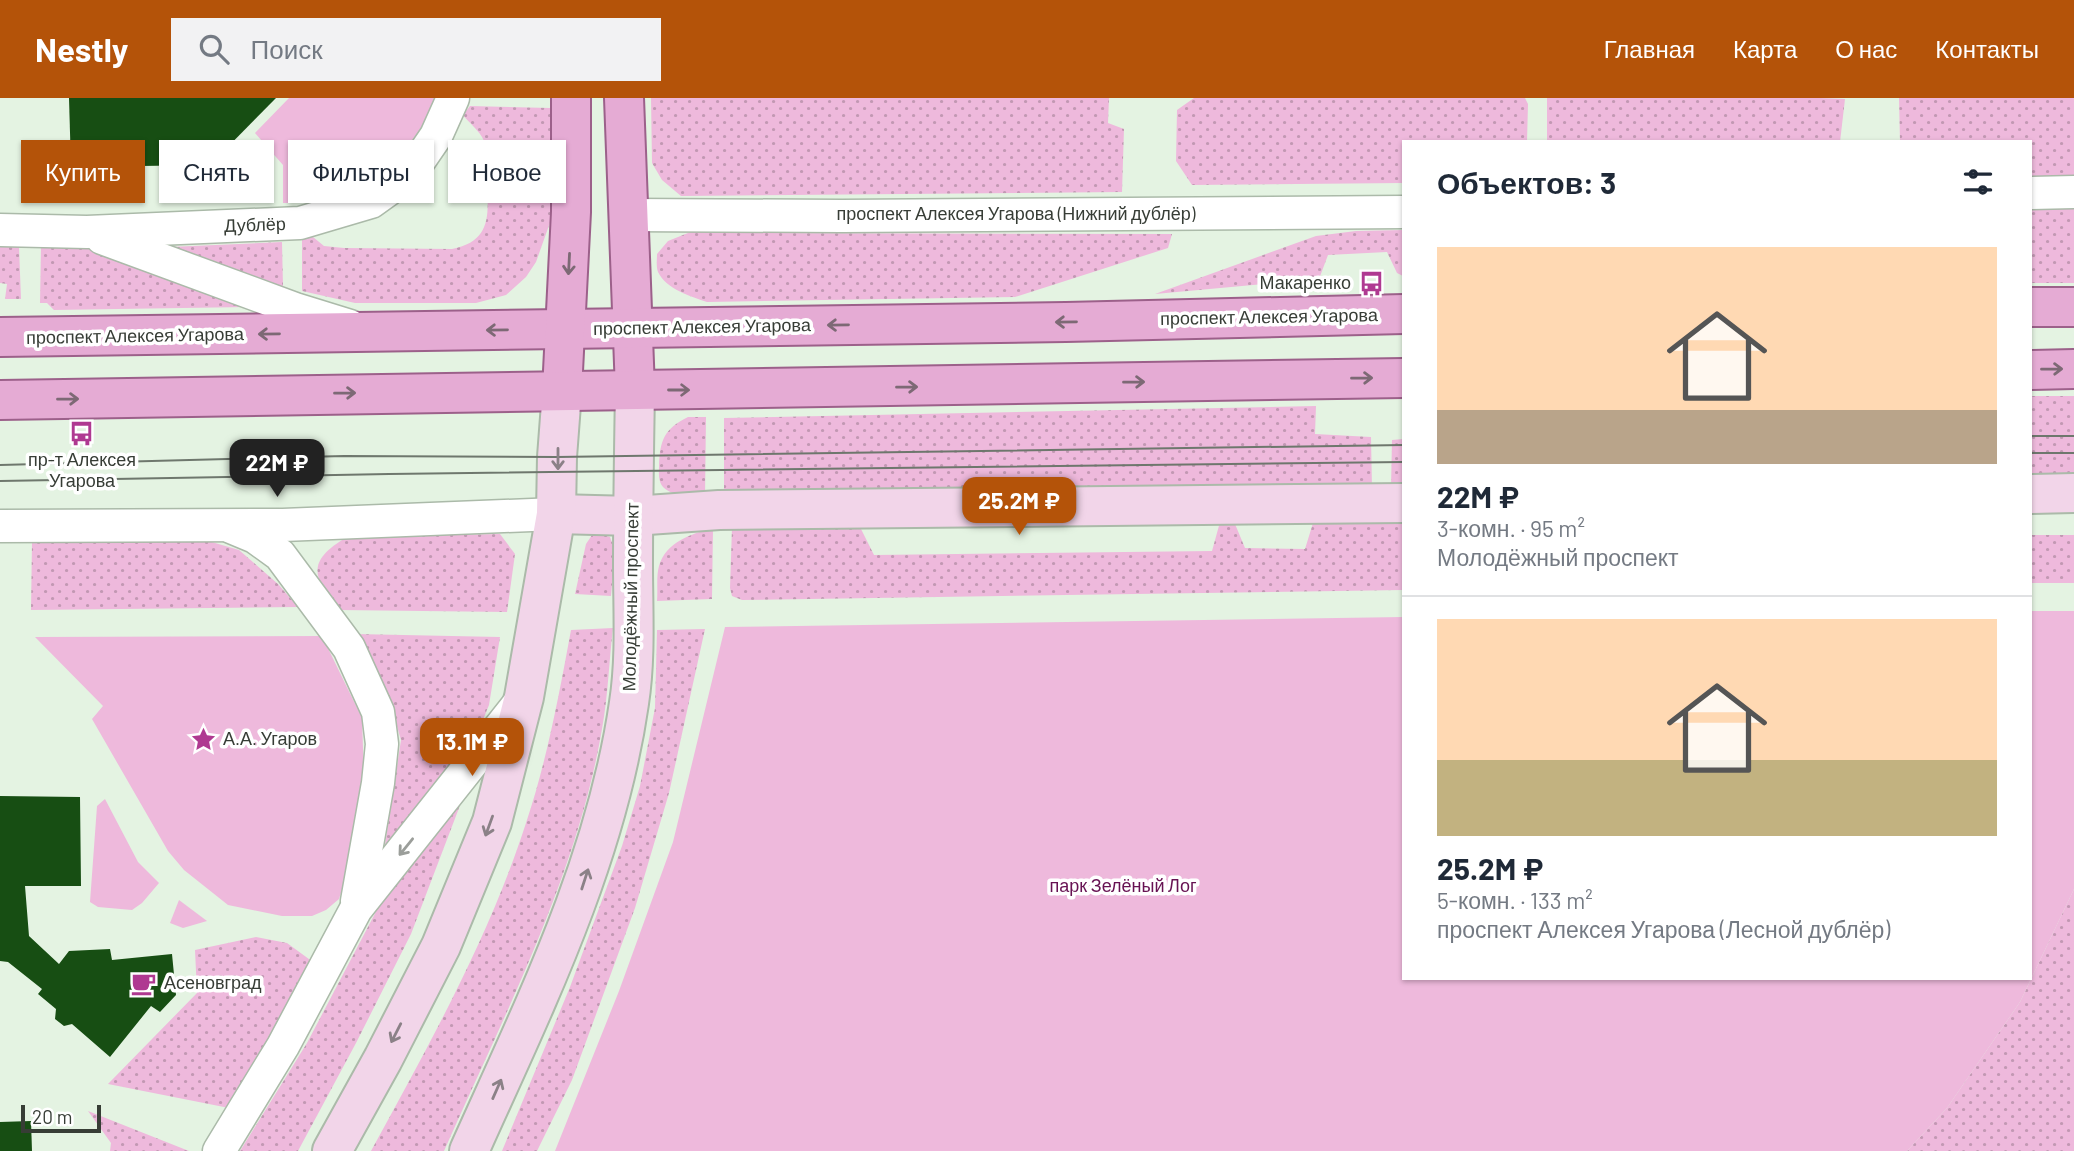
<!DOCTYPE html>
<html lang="ru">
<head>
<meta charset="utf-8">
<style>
	:root { --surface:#fff; --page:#f2f2f3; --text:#1f2937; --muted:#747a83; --line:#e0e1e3; --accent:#b45309 }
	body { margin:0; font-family:Barlow,sans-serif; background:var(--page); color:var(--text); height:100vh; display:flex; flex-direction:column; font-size:26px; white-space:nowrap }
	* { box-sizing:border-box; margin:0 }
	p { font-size:23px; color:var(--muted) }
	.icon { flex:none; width:38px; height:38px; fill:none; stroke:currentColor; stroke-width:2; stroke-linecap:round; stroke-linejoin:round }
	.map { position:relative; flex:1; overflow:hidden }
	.drawer { position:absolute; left:1402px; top:42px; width:630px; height:840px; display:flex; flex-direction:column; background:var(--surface); border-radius:0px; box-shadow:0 2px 5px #0004 }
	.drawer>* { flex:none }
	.hud { position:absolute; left:21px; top:42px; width:665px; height:63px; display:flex; gap:14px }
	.scale { position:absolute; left:21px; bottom:18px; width:80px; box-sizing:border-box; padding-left:7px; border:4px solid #373d36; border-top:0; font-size:19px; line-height:24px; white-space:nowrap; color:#373d36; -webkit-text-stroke:5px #fff; paint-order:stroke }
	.price { position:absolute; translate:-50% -60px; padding:0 16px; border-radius:14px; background:var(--accent); color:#fff; font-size:23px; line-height:46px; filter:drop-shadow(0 2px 4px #0008) }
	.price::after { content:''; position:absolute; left:50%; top:42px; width:21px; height:16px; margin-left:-10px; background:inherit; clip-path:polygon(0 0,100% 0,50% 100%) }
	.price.on { background:#222; color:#fff }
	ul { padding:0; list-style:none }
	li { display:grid; align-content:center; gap:14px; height:371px; padding:0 35px }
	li+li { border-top:2px solid var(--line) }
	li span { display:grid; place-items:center; height:217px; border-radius:0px; color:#555 }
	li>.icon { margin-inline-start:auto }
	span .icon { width:126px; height:126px; fill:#fffc; stroke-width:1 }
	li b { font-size:30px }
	h2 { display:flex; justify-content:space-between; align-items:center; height:84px; padding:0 35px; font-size:30px }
	.tag { padding:0 24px; border-radius:0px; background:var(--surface); box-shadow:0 2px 5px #0004; font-size:24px; line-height:63px }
	.tag.on { background:var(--accent); color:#fff }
	header { display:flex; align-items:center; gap:42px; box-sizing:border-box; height:98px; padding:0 35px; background:var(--accent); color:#fff }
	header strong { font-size:33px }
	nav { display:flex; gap:38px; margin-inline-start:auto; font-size:24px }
	.search { width:490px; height:63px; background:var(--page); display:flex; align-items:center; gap:18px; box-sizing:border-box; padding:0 24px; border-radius:0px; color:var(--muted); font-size:26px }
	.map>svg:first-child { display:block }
	.grass { fill:url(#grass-dots) }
	.green { fill:#eeb9dc }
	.building { fill:#174e13 }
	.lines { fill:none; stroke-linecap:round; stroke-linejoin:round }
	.street-casing { stroke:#abbaa9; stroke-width:35 }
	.secondary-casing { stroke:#abbaa9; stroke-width:42 }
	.primary-casing { stroke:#9c608a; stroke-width:42 }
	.street { stroke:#fff; stroke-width:32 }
	.secondary { stroke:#f2d5e9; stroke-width:38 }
	.primary { stroke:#e5abd4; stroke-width:38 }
	.tram { stroke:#6e776d; stroke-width:2 }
	.oneway { stroke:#7d6975 }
	.oneway2 { stroke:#8b8187 }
	.oneway3 { stroke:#9b9e9a }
	.labels { text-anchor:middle; stroke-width:7; stroke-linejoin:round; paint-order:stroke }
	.street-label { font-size:18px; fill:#373d36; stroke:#fff }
	.poi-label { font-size:18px; fill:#373d36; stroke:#fff; text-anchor:start }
	.park-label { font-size:18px; fill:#671253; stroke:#fff }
</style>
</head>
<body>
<header>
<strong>Nestly</strong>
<div class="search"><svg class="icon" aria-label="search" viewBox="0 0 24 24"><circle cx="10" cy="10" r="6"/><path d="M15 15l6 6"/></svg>Поиск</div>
<nav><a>Главная</a><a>Карта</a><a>О нас</a><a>Контакты</a></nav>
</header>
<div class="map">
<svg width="2074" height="1053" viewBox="0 0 2074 1053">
	<defs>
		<pattern id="grass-dots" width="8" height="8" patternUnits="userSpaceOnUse" patternTransform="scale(1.75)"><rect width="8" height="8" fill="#eeb9dc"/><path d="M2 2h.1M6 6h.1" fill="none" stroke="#c298b3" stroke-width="1.8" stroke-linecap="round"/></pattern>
	</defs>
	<rect width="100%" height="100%" fill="#e4f3e2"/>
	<g class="grass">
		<polygon points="651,0 1109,0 1108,25 1124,31 1122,94 681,98 662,82 652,65"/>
		<polygon points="1194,0 1525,0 1528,6 1527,44 1404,44 1403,85 1192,87 1176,63 1177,12"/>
		<polygon points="1547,0 1820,0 1845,1 1840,44 1547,44"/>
		<polygon points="1899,0 2074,0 2074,83 2030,83 2030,44 1900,44"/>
		<path d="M470,8L551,10L552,119L536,164L526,179L506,197L476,205H355L302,193V140L313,139L324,148L344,150L452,151C495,143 488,111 486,76C486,66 487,53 484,43C480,33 469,25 463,17Z"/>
		<polygon points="2074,106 2074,185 2030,185 2030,107"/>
		<polygon points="1403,132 1403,178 1397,175 1387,154 1328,157 1319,181 1155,196 1316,138 1356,133"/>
		<path d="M693,133L755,135L1172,136L1168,150L1015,199L707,204C692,199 666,191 658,174C656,169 657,161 657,156L668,143Z"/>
		<polygon points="282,144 283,189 169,149"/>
		<polygon points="41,148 86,149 247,209 54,212 47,205 40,205"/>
		<polygon points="0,149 19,149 21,201 5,201 7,186 0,185"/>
		<rect x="2030" y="298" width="44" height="82"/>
		<polygon points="1316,308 1315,336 1371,339 1372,391 724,397 724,320"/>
		<path d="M688,319H706L705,399C691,398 675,400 663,389C658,383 659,375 659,368C660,342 664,331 688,319Z"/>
		<polygon points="1403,341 1403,390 1391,390 1392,342"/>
		<polygon points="1403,423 1403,492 742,502 732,498 730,490 732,429 859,427 874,457 1212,453 1220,424 1235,426 1245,450 1305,451 1313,425"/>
		<path d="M713,430L712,501L657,503C658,492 656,478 659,468C666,444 691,436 713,430Z"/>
		<polygon points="594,434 610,439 615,453 611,498 575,496 586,446"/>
		<path d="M500,436L515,456L507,514L339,512C312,479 306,463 347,439Z"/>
		<rect x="2030" y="437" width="44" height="48"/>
		<polygon points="198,440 239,452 278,486 298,509 31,512 32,444"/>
		<path d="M613,530C609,563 608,598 602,631C577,778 504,917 444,1053H371C429,947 489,840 526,725C547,662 559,597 571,532Z"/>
		<polygon points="705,531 669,695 635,810 572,982 537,1053 502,1053 570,889 622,748 640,688 655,610 657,532"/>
		<polygon points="355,536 500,539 489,607 478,634 384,753 401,642 386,591"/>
		<polygon points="467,689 411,836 356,945 298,1053 240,1053 307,945 380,806"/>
		<polygon points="2074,791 2074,1053 1907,1053 1947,1010 2020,904"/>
		<polygon points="256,839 287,845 313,864 229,1010 108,986 197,895 195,852"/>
		<polygon points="88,1013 189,1053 110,1053 111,1045"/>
	</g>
	<g class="green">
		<path d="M289,0H436C412,63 350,105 283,105V67L255,35Z"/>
		<polygon points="2030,513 2074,513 2074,791 2020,904 1947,1010 1907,1053 555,1053 619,893 673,744 725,529 1403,519 1404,880 2030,880"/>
		<polygon points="322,538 362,620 364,681 345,782 339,801 326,812 312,818 282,818 228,807 184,772 168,753 92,621 103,608 35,539"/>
		<polygon points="105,701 138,764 159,785 142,805 132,812 98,809 90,804 97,708"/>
		<polygon points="179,802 207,823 183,830 170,825"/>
	</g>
	<g class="building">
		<polygon points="69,0 276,0 210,67 71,69"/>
		<polygon points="0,698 80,699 81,788 25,788 29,838 59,866 69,853 110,851 112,862 172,856 176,897 160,914 151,908 110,959 72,926 64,928 55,921 56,911 38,896 42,891 8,864 0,863"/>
		<polygon points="31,1023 32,1053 0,1053 0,1024"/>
	</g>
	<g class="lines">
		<defs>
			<g id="street">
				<polyline points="2030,95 2074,94"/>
				<polyline points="629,117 842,118 1404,114"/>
				<polyline points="0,132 87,134 300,125 371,104 410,76 436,38 453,0"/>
				<polyline points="102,140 295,211 350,228"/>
				<polyline points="0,428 283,427 556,416"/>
				<polyline points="231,429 255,439 280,457 349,550 378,614 382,646 378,685 357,803"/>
				<polyline points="219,1053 283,948 356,811 521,603"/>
			</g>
			<g id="secondary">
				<polyline points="2030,396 2074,395"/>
				<polyline points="556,416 633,418 719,412 1404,405"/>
				<polyline points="332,1053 383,961 441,848 492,724 524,599 556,416 557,359 562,293"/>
				<path d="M469,1053C534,908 606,764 629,605C636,560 633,512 633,467C633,409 634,351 635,292"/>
			</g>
			<g id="primary">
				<polyline points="624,0 635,292"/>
				<polyline points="2030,209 2074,209"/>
				<polyline points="0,239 1066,224 1404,216"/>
				<polyline points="2030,272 2074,271"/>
				<polyline points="562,293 571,114 571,0"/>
				<polyline points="0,302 1404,280"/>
			</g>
		</defs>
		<use href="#street" class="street-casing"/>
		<use href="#secondary" class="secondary-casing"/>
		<use href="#primary" class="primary-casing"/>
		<use href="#street" class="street"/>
		<use href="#secondary" class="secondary"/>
		<use href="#primary" class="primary"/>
		<g class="tram">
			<polyline points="2030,338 2074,338"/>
			<polyline points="2030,355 2074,355"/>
			<polyline points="0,367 344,358 557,359 1404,347"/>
			<polyline points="0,383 389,376 1404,364"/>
		</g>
	</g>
	<defs><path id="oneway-shaft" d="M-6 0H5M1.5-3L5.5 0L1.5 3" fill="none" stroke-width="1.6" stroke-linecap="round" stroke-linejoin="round" transform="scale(1.75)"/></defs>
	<g class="oneway">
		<use href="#oneway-shaft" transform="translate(569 166) rotate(93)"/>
		<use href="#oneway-shaft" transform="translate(1066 224) rotate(179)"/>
		<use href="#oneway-shaft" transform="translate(838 227) rotate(179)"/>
		<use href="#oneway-shaft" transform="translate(497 232) rotate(179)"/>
		<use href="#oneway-shaft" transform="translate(269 236) rotate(179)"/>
		<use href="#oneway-shaft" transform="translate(2052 271) rotate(-1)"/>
		<use href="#oneway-shaft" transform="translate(1362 280) rotate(-1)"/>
		<use href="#oneway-shaft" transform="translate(1134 284) rotate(-1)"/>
		<use href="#oneway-shaft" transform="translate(907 289) rotate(-1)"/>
		<use href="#oneway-shaft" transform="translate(679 292)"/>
		<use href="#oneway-shaft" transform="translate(345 295) rotate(-1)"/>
		<use href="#oneway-shaft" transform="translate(68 301) rotate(-1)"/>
	</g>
	<g class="oneway2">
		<use href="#oneway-shaft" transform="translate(558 361) rotate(90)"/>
		<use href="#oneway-shaft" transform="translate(489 728) rotate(110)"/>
		<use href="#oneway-shaft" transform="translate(585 781) rotate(-72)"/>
		<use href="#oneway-shaft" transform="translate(396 935) rotate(117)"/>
		<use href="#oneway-shaft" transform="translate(497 991) rotate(-66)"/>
	</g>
	<use class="oneway3" href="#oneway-shaft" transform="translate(406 749) rotate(129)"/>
	<defs>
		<symbol id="bus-bare" viewBox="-9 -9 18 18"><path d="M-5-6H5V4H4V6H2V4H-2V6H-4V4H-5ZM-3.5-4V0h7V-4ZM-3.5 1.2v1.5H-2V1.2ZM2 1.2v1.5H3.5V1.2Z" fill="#af3991" stroke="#fff" stroke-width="2.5" paint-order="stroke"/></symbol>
		<symbol id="sight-bare" viewBox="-9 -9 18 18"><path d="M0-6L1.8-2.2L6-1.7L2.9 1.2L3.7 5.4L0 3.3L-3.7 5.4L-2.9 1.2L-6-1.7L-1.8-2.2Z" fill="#af3991" stroke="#fff" stroke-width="2.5" paint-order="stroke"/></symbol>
		<symbol id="cafe-bare" viewBox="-9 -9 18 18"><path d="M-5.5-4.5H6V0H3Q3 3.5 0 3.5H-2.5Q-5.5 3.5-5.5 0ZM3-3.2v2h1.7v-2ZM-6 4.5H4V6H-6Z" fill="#af3991" stroke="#fff" stroke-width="2.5" paint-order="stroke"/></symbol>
	</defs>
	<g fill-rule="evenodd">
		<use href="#bus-bare" x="1354" y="168" width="35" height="35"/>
		<use href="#bus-bare" x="64" y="318" width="35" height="35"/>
		<use href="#sight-bare" x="186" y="624" width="35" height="35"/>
		<use href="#cafe-bare" x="126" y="868" width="35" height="35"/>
	</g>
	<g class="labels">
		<g class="street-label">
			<text x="1016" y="122">проспект Алексея Угарова (Нижний дублёр)</text>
			<text transform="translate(255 127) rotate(-2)" y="6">Дублёр</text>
			<text transform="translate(1269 219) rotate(-1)" y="6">проспект Алексея Угарова</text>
			<text transform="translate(702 229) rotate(-1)" y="6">проспект Алексея Угарова</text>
			<text transform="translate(135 238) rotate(-1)" y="6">проспект Алексея Угарова</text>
			<text transform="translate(631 499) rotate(-89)" y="6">Молодёжный проспект</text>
		</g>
		<g class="poi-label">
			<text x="1351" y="191" text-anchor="end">Макаренко</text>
			<text x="82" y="368" text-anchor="middle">пр-т Алексея<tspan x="82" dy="21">Угарова</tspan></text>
			<text x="223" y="647">А.А. Угаров</text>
			<text x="164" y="891">Асеновград</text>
		</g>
		<g class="park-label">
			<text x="1123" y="794">парк Зелёный Лог</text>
		</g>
	</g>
</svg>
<div class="scale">20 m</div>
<b class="price on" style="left:277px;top:401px">22M ₽</b>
<b class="price" style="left:1019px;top:439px">25.2M ₽</b>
<b class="price" style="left:472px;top:680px">13.1M ₽</b>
<div class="hud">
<a class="tag on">Купить</a>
<a class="tag">Снять</a>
<a class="tag">Фильтры</a>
<a class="tag">Новое</a>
</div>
<section class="drawer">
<h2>Объектов: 3<svg class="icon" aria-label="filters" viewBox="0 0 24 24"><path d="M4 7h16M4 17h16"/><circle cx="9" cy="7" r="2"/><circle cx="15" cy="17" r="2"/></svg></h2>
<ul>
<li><span style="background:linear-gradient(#ffd9b3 75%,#b9a48a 0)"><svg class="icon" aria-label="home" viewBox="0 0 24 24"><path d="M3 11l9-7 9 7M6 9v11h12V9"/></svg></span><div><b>22M ₽</b><p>3-комн. · 95 m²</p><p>Молодёжный проспект</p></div></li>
<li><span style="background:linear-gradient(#ffd9b3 65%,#c2b280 0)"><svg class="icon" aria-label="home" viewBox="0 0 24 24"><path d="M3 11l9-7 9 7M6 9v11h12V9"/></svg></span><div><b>25.2M ₽</b><p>5-комн. · 133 m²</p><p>проспект Алексея Угарова (Лесной дублёр)</p></div></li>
</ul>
</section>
</div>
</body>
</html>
